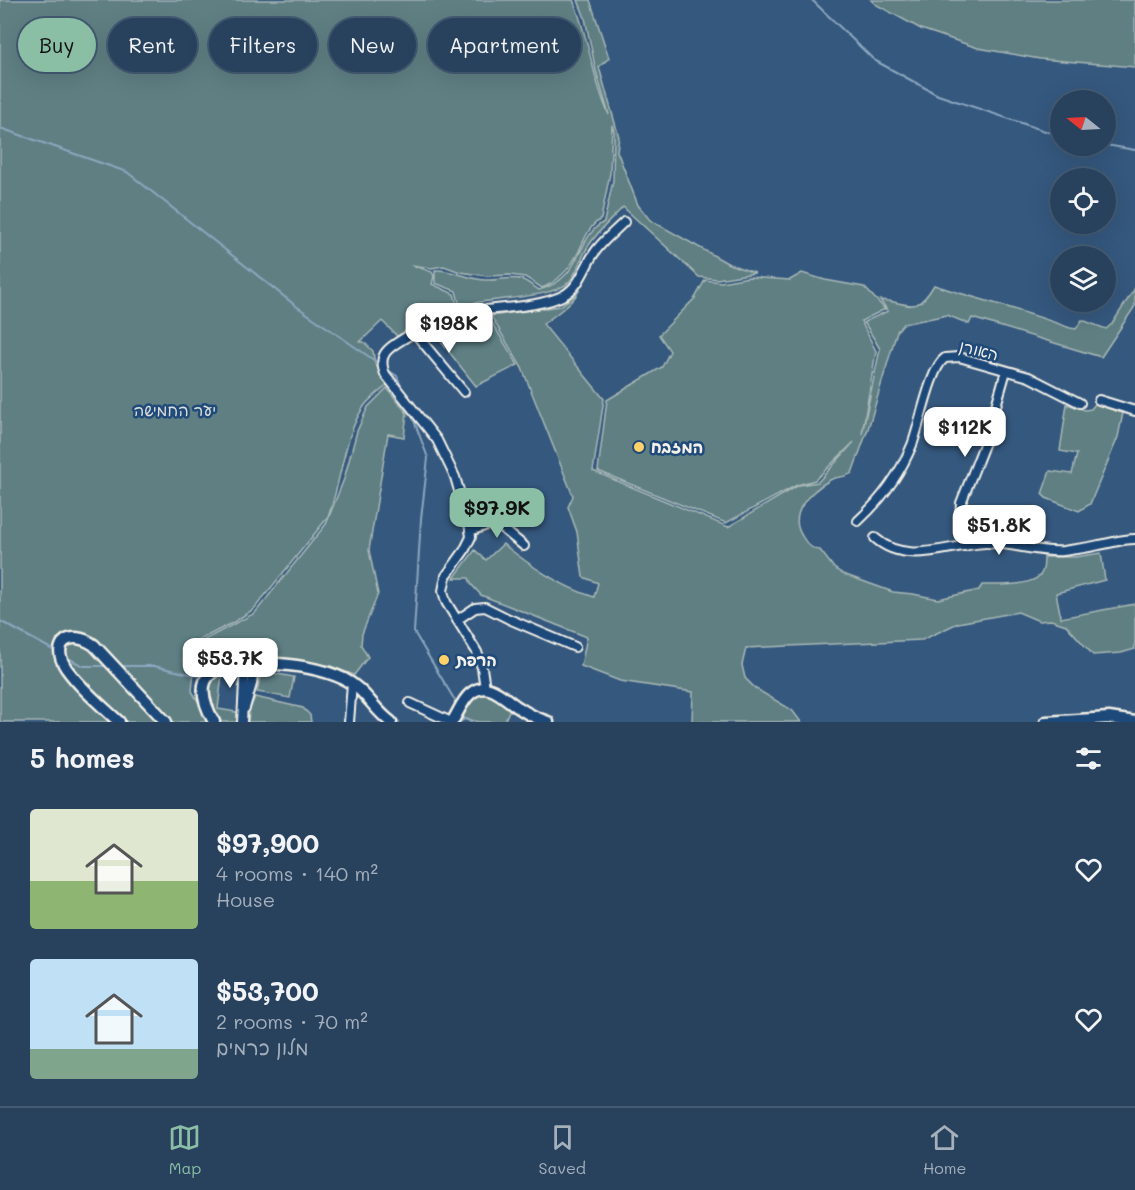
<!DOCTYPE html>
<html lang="en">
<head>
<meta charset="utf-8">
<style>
	:root { --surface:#28425e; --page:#304964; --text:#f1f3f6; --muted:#a5b0bc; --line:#445b73; --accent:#8abfa5 }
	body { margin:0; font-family:Mali,"Playpen Sans Hebrew",sans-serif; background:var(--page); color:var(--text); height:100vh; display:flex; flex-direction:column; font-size:22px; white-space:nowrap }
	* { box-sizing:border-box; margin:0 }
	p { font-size:20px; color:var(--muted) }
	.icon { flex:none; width:33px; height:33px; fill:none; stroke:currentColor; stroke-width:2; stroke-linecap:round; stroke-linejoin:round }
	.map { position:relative; height:722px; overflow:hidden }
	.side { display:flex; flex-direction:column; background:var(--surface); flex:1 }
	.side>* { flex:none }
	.top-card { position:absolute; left:18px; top:18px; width:600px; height:54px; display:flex; gap:12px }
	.needle { width:39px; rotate:288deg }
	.buttons { position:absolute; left:1050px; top:90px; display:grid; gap:12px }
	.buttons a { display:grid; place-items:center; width:66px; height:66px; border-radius:50%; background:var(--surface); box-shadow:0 6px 24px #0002,0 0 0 2px var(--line); font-size:30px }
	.price { position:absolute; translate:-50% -51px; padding:0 14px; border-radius:12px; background:#fff; color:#222; font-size:20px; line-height:39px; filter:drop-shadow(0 2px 3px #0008) }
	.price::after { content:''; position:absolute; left:50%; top:36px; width:18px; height:14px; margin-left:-9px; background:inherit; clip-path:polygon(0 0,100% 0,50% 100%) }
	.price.selected { background:var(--accent); color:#111 }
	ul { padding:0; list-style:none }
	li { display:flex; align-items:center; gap:18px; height:150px; padding:0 30px }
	li span { display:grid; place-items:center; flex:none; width:168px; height:120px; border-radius:6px; color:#555 }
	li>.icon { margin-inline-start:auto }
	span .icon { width:72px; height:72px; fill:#fffc; stroke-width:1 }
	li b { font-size:26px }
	h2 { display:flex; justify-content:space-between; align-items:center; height:72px; padding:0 30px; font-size:26px }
	.pill { padding:0 21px; border-radius:27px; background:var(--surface); box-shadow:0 6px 24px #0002,0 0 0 2px var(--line); font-size:21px; line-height:54px }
	.pill.selected { background:var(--accent); color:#111 }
	.menu { display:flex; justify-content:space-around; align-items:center; height:84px; border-top:2px solid var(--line); background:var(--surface); font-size:16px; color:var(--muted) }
	.menu a { display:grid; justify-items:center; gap:3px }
	.menu .selected { color:var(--accent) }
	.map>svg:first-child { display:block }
	.green { fill:#5e7f83; stroke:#a9b8b6; stroke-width:1.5 }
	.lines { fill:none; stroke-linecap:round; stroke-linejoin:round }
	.stream { stroke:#8ca7bf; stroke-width:2 }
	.street-casing { stroke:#f4f1e8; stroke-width:12 }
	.secondary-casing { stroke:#f4f1e8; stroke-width:15 }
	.street { stroke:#1f4a7a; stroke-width:8 }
	.secondary { stroke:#1f4a7a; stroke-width:10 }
	.poi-dot { fill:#ffd166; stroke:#1f4a7a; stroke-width:2 }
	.labels { text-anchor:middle; stroke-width:5; stroke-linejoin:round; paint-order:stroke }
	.street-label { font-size:16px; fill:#f4f1e8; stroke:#1f4a7a }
	.park-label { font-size:16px; fill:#dee0d9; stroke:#1f4a7a }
	.poi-label { font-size:16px; font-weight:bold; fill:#f4f1e8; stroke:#1f4a7a; text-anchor:start }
</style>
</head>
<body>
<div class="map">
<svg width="1135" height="722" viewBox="0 0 1135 722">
	<rect width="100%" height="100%" fill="#35587e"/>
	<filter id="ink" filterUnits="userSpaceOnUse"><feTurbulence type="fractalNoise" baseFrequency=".0167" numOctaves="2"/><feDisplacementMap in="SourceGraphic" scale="12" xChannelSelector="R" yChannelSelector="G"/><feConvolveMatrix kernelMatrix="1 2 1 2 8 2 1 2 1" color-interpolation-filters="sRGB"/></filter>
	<g filter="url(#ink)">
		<g class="green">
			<path d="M0,0H573C589,37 592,79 609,115L596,71L585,18L578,0H590L609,58L599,67L619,137L617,151L638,205L650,220L729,264L755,273L717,279L699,277L623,207C612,219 598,231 589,245C581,257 578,272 569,282C553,299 486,298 460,306L456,291L435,283V270C451,269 467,279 485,280C498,281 510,276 523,280C528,282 534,287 539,290C584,278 576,236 604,222L613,181L614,131L612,125L610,173L601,219C589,226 585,238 579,251C571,267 559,281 542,288L525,277L510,275L487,276L460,272L444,266L431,268L412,265L432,272L434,276L432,284L454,294L459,311L424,322L398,337L382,321L360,342H364L373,351L375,364L390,383C382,390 371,397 365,405C344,433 341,483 328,517L254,609L234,622L199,640L191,651H188L184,660L197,666L194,670L192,691L210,722H0Z"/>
			<polygon points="871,0 1135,0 1135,67 1040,59 978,48 921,29 875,4"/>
			<path d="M592,262C578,298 575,301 543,324L604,399L593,471L728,527L799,485L818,482L854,442L815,480L797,485L726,523L598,471L607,400L662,367L670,351L659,335L695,298L705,280L721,282L749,277L790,280L802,273L825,280L864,287L885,309L861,321L876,351L862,434L880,349L864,322L888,311L880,300C909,302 915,317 934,285C980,300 1026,311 1070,328L1076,329L1082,320L1106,329L1112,324L1135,288V306L1101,357L972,318L969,324L947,315L903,324L897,331L868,429L852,473C845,478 837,476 830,480C811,491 787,513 802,536C806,543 812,550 820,550L834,568L843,574L893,592L913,594L938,599L979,590L982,585C997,585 1036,587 1042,572C1044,568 1044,562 1044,557H1075L1101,553L1105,580L1056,593L1061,618L1135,604V649L1121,653L1093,655L1066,625L1051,620L1039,621L1018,612L958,623L922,640L746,648L742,665L745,678L756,689L792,710L801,722H692L693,692L620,681L581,666L587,637L481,595L471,584L469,578H454L475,550L486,560L503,544C531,566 559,586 594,597L598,583L583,577L577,532L568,507L573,496L522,368L491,316L560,306L574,296Z"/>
			<polygon points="489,318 518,365 476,386 435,334 445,326"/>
			<polygon points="387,388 407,413 404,437 388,434 369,550 378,594 362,634 361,645 368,657 354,675 328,665 253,657 232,658 205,665 187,657 204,640 255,613 326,524 344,479 357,431 368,407"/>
			<polygon points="1067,404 1085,410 1091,409 1095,404 1123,413 1118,437 1090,504 1079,511 1046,498 1042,494 1050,471 1072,474 1077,454 1060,451"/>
			<path d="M240,668L239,676L222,674L218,709L236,712L238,713V722H219C205,692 203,675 240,668Z"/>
			<polygon points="261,671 294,677 290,698 257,692"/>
			<path d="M482,692C494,692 502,702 510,709L504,722H479L462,718C466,705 470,698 482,692Z"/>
			<polygon points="255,697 303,708 310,715 311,722 248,722 249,711"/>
		</g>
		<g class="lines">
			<g class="stream">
				<polyline points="812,0 874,60 938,95 1060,136"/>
				<polyline points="0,128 127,172 296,306 381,365"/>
				<polyline points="1106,145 1135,150"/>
				<polyline points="385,368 397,376 403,391"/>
				<polyline points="410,410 428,458 421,519 414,632 457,704"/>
				<polyline points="0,621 55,651"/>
				<polyline points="66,657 83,666 108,666"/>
				<polyline points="120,666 154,666 203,677"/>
				<polyline points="211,668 215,664 221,663"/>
				<polyline points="348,675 358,682"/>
				<polyline points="377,701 399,722"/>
				<polyline points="461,712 465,719"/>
				<polyline points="459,722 465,719 471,722"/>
			</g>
			<defs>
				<g id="street">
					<polyline points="414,332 464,392"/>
					<polyline points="1099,400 1135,411"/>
					<path d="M858,521C881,500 900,474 912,445C920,425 930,368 945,358L959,357L1029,377L1080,403"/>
					<polyline points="470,531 490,524 497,524 524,546"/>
					<path d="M875,538C906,566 949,545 985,543C1012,542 1036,553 1063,551C1075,549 1087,548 1099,545C1111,543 1122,539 1135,539"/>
					<polyline points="965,546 960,517 961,503 987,437 1006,371"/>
					<polyline points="457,620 475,608 485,607 509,619 575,647"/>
					<path d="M485,688L482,668L477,652L446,602L443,591L446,576L464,551L471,537L470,528L455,477L437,440L385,374C377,355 388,348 403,339C424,326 444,316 470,312C495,308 543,307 564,295C582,285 585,263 598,248C606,238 616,230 624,222"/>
					<polyline points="410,703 451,722"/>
					<polyline points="245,708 252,684 254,663"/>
					<polyline points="242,722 245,663"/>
					<polyline points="349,722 352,684"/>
				</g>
				<g id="secondary">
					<path d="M119,722C101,705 80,688 66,668C49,642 72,629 94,645L166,722"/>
					<path d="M214,722C186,672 218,662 262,663C290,664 319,667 344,679C365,689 373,709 391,722"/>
					<path d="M452,722C458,713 462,701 470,694C488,678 504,699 519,708C528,714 538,719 548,722"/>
					<polyline points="1046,722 1109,718 1135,722"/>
				</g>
			</defs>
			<use href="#street" class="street-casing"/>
			<use href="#secondary" class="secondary-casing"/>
			<use href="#street" class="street"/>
			<use href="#secondary" class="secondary"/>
		</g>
	</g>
	<g class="poi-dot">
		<circle cx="639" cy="447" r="6"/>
		<circle cx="444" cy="660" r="6"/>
	</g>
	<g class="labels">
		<g class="street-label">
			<text transform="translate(979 350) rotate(14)" y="6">האורן</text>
		</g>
		<g class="park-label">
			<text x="175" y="416">יער החמישה</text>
		</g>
		<g class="poi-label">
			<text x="651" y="453">המזבח</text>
			<text x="456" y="666">הרפת</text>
		</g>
	</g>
</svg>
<div class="buttons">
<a><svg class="needle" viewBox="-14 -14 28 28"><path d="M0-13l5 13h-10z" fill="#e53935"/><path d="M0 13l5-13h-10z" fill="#a5b0bc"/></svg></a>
<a><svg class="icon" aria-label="locate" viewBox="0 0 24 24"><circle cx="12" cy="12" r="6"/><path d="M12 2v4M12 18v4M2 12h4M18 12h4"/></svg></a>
<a><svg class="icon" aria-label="layers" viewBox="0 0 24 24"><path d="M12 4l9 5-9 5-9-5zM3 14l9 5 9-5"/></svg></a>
</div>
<b class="price" style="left:449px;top:354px">$198K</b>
<b class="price" style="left:965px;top:458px">$112K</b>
<b class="price selected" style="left:497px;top:539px">$97.9K</b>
<b class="price" style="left:999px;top:556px">$51.8K</b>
<b class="price" style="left:230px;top:689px">$53.7K</b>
<div class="top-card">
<a class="pill selected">Buy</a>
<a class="pill">Rent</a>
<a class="pill">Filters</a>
<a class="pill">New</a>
<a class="pill">Apartment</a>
</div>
</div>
<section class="side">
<h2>5 homes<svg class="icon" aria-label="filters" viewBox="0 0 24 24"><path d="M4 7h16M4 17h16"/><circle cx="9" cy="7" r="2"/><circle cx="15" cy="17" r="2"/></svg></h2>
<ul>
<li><span style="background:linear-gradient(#dfe7d0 60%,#8fb573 0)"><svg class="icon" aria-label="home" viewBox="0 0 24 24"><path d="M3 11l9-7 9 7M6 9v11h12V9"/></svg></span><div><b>$97,900</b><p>4 rooms · 140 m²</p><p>House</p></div><svg class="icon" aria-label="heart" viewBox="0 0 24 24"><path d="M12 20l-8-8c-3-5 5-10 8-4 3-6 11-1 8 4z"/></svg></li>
<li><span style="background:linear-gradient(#bfe0f5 75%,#7fa58c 0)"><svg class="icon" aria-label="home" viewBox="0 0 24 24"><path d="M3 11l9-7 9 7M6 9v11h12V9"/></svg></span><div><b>$53,700</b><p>2 rooms · 70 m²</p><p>מלון כרמים</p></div><svg class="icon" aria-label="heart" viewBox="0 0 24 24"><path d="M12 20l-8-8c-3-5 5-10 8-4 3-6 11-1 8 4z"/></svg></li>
</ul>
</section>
<nav class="menu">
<a class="selected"><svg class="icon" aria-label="map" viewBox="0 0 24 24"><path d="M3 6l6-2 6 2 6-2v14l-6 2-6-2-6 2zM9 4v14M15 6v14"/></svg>Map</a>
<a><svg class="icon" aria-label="saved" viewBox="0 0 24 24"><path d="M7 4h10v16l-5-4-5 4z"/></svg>Saved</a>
<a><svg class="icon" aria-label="home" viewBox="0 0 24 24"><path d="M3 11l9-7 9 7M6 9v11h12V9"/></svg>Home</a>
</nav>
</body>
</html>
